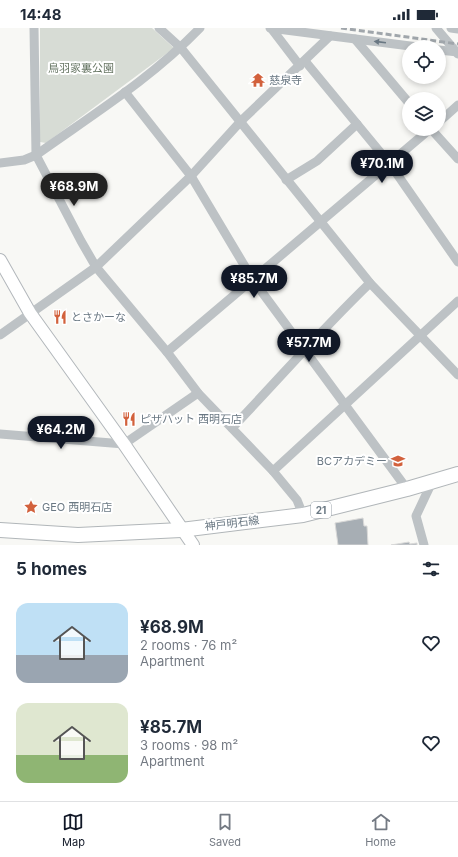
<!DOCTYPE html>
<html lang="en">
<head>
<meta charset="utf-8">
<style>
	:root { --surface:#fff; --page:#f2f2f3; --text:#1f2937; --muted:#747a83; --line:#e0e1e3; --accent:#111827 }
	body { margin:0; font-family:Inter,"Noto Sans JP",sans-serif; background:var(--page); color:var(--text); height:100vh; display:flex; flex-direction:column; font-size:15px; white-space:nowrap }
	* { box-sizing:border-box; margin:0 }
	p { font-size:13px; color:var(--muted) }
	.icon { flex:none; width:22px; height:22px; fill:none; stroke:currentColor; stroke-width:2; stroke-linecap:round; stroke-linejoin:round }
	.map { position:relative; height:517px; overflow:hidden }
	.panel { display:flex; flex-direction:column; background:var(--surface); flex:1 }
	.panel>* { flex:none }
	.controls { position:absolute; left:402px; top:12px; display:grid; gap:8px }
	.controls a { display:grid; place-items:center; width:44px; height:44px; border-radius:50%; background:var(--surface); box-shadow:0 2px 6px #0003; font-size:20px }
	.price { position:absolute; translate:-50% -34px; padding:0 9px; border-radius:14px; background:var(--accent); color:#fff; font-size:13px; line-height:26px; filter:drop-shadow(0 1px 2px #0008) }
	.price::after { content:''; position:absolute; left:50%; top:24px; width:12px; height:9px; margin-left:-6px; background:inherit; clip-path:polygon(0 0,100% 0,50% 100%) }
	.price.active { background:#222; color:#fff }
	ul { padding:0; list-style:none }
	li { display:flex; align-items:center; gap:12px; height:100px; padding:0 16px }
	li span { display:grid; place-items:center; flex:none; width:112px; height:80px; border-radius:12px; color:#555 }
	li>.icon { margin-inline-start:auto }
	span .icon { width:48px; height:48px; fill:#fffc; stroke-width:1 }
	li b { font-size:17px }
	h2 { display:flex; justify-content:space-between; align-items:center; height:48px; padding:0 16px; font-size:17px }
	.status { display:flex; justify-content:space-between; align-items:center; height:28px; padding:0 20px; background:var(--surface); direction:ltr }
	.status svg { height:11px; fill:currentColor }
	.menu { display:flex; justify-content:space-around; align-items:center; height:56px; border-top:1px solid var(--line); background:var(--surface); font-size:11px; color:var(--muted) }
	.menu a { display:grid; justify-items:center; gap:2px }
	.menu .active { color:var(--accent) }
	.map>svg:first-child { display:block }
	.green { fill:#d7dcd5 }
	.building { fill:#a7aeb4; stroke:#d9d9d8 }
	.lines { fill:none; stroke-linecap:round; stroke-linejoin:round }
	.secondary-casing { stroke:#b2b7bb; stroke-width:14 }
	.primary-casing { stroke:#b1b6b9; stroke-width:16 }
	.street { stroke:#bdc2c5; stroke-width:9 }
	.secondary { stroke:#fff; stroke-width:12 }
	.primary { stroke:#fff; stroke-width:14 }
	.rail { stroke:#a0a6ab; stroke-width:3; stroke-dasharray:6 3; stroke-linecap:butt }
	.oneway { fill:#6a7883 }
	.labels { text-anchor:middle; stroke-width:4; stroke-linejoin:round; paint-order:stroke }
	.shield { fill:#fff; stroke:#97a0a8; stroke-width:1 }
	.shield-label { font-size:10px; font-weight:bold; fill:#6a7883 }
	.park-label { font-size:11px; fill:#677664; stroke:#fff }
	.poi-label { font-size:11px; fill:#6a7883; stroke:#fff; text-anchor:start }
	.street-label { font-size:11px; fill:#6a7883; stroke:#fff }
</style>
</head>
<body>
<div class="status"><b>14:48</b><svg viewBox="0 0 49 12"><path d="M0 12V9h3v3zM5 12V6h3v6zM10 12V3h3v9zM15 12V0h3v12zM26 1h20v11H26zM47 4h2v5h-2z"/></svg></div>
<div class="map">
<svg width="458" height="517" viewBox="0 0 458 517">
	<rect width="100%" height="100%" fill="#f8f8f5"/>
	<polygon class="green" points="40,0 152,0 174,20 46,115 40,114"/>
	<g class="building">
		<polygon points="363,490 364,498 367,498 368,517 338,517 335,495"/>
		<polygon points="409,514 410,516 417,515 417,517 391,517"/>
	</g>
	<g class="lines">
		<defs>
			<polyline id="secondary" points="0,232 30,285 124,416 193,517"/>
			<polyline id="primary" points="0,502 78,507 181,502 303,487 407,461 458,446"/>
		</defs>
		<use href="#secondary" class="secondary-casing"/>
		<use href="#primary" class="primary-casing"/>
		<g class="street">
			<polyline points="34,0 36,127 81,213 96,239 167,324 198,365 273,443 297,472 303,487"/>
			<polyline points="159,0 181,20 370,255 458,347"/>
			<polyline points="270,0 418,19"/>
			<polyline points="271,0 300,38"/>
			<polyline points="436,0 458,26"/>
			<polyline points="451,0 458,1"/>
			<polyline points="355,11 409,75"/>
			<polyline points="439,22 458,24"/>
			<polyline points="305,33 390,136 458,234"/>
			<polyline points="125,64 191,148 253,252 407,461"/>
			<polyline points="439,94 458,77"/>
			<polyline points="431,101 458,131"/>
			<path d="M0,135L24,132L36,127C92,87 152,50 200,0"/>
			<polyline points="286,152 317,133 357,96"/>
			<polyline points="0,307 96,239 191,148 241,93 330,8"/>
			<polyline points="167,324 430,101"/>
			<path d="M232,400C278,352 322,301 370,255"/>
			<polyline points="0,406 124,416 198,365"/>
			<polyline points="273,443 458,273"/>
			<polyline points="424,517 416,488 432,454"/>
		</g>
		<use href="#secondary" class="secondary"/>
		<use href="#primary" class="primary"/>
		<polyline class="rail" points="341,0 458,16"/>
	</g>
	<defs><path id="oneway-solid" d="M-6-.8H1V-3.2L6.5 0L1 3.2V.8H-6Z"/></defs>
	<use class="oneway" href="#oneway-solid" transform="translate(380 14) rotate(-173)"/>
	<defs>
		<symbol id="temple-bare" viewBox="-9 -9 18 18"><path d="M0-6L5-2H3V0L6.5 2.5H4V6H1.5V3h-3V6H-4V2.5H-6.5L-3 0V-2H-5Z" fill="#d2613c" stroke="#fff" stroke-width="2.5" paint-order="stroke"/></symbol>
		<symbol id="restaurant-bare" viewBox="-9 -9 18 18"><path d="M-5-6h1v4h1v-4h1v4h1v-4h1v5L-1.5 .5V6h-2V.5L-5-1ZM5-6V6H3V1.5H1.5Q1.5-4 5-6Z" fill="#d2613c" stroke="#fff" stroke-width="2.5" paint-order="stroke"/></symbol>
		<symbol id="school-bare" viewBox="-9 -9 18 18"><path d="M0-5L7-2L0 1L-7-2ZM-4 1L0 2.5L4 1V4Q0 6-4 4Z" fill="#d2613c" stroke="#fff" stroke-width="2.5" paint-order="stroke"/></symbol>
		<symbol id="sight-bare" viewBox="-9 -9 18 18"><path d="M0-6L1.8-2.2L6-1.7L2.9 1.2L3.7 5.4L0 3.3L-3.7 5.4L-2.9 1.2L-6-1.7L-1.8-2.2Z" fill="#d2613c" stroke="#fff" stroke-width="2.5" paint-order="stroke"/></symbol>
	</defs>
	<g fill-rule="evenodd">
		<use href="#temple-bare" x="248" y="42" width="20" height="20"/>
		<use href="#restaurant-bare" x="50" y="279" width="20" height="20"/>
		<use href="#restaurant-bare" x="119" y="381" width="20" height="20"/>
		<use href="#school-bare" x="388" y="423" width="20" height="20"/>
		<use href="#sight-bare" x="21" y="469" width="20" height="20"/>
	</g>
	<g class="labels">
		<rect class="shield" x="311" y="474" width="20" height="16" rx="3"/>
		<g class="shield-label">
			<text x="321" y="486">21</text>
		</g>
		<g class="park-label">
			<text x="81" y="44">鳥羽家裏公園</text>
		</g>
		<g class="poi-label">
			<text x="269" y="56">慈泉寺</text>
			<text x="71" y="293">とさかーな</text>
			<text x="140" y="395">ピザハット 西明石店</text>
			<text x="387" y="437" text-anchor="end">BCアカデミー</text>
			<text x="42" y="483">GEO 西明石店</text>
		</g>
		<g class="street-label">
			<text transform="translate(232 495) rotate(-7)" y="4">神戸明石線</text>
		</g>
	</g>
</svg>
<div class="controls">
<a><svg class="icon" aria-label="locate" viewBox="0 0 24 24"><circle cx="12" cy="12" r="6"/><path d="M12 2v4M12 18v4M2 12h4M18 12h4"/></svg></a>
<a><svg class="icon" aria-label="layers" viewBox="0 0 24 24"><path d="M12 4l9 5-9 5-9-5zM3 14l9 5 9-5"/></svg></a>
</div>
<b class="price" style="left:382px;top:156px">¥70.1M</b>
<b class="price active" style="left:74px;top:179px">¥68.9M</b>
<b class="price" style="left:254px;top:271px">¥85.7M</b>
<b class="price" style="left:309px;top:335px">¥57.7M</b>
<b class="price" style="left:61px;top:422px">¥64.2M</b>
</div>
<section class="panel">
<h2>5 homes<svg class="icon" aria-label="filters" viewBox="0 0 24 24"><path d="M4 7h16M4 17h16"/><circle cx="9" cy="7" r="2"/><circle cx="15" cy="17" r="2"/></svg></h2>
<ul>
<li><span style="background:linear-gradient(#bfe0f5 65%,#9aa5b1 0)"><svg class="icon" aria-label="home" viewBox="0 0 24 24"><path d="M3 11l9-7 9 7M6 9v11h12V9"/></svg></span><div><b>¥68.9M</b><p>2 rooms · 76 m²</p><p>Apartment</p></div><svg class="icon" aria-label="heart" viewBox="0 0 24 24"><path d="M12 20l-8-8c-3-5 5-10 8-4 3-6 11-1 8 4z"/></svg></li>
<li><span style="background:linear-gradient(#dfe7d0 65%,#8fb573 0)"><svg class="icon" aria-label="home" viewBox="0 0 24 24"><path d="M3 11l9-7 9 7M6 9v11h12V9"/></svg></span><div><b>¥85.7M</b><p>3 rooms · 98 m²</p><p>Apartment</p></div><svg class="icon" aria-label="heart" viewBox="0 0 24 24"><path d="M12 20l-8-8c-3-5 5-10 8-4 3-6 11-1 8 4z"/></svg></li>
</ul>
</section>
<nav class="menu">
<a class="active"><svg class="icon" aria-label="map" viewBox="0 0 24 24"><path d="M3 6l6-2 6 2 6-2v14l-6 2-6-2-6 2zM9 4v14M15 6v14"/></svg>Map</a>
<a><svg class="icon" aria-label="saved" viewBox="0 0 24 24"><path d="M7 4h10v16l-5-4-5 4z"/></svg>Saved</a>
<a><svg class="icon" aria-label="home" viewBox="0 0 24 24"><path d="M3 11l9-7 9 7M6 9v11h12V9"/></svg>Home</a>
</nav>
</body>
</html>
